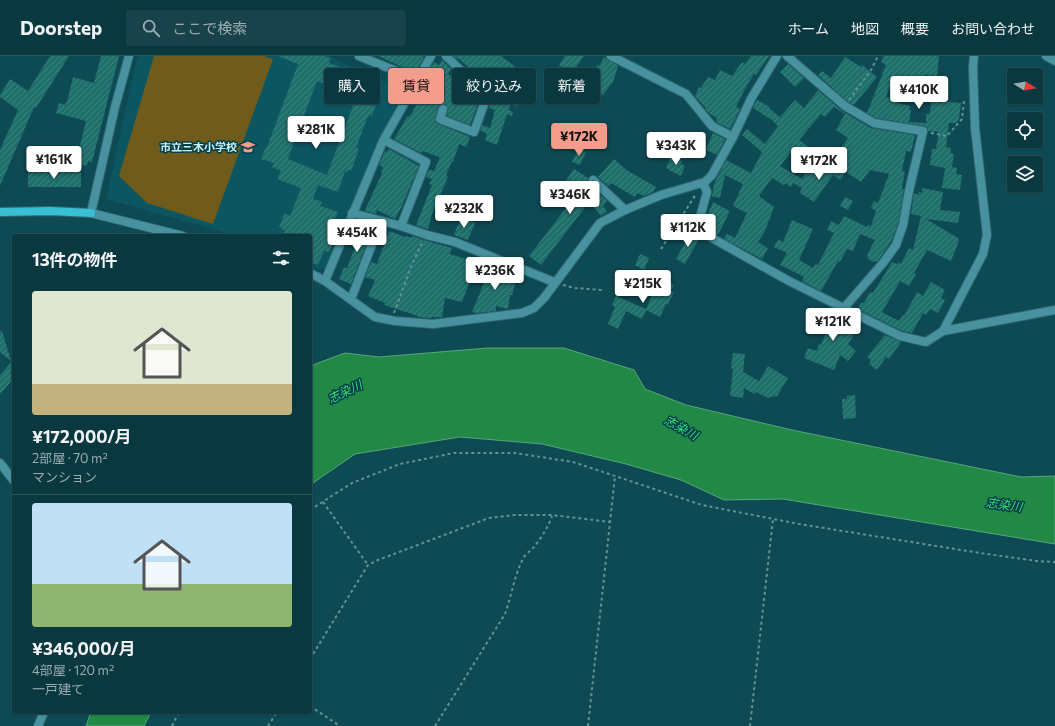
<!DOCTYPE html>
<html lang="ja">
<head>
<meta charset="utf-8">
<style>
	:root { --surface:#0a383f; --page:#18434a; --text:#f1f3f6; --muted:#99acb0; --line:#2a5259; --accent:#f49d8d }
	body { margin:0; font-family:Commissioner,"Noto Sans JP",sans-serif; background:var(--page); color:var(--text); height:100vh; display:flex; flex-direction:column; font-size:15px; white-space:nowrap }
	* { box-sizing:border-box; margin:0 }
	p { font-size:13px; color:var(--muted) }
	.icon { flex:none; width:22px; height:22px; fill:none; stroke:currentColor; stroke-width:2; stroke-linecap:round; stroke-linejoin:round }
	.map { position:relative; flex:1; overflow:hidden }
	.side { position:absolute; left:12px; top:178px; width:300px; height:480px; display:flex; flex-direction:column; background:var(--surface); border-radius:4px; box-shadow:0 1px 3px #0004,0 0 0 1px var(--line) }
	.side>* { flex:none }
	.hud { position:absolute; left:324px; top:12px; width:380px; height:36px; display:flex; gap:8px }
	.needle { width:26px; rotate:101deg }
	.controls { position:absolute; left:1007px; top:12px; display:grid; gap:8px }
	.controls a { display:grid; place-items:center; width:36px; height:36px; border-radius:4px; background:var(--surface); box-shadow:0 1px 3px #0004,0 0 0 1px var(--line); font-size:20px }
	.price { position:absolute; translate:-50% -34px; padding:0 9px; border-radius:4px; background:#fff; color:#222; font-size:13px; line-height:26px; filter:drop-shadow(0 1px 2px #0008) }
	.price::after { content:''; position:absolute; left:50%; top:24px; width:12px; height:9px; margin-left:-6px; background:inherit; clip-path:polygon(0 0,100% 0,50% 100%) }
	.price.current { background:var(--accent); color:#111 }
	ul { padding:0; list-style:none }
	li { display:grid; align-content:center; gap:8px; height:212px; padding:0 20px }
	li+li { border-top:1px solid var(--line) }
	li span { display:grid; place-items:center; height:124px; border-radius:4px; color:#555 }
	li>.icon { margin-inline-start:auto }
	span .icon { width:72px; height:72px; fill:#fffc; stroke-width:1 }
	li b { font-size:17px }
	h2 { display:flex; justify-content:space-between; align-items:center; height:48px; padding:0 20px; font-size:17px }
	.pill { padding:0 14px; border-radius:4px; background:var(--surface); box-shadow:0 1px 3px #0004,0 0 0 1px var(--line); font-size:14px; line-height:36px }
	.pill.current { background:var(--accent); color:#111 }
	header { display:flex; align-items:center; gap:24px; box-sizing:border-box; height:56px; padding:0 20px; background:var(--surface); border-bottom:1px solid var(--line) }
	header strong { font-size:19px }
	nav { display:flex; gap:22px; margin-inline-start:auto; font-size:14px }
	.search { width:280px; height:36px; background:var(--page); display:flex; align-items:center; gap:10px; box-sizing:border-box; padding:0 14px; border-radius:4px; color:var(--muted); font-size:15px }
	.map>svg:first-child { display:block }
	.built { fill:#0c5661 }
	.garden { fill:#6f5b1b }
	.water { fill:#218846; stroke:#55a77b }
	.building { fill:url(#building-hatch); fill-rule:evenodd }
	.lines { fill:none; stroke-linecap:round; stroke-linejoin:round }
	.street-casing { stroke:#306871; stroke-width:10 }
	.secondary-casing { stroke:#306871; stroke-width:10 }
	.path { stroke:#61929a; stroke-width:2; stroke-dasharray:3 3; stroke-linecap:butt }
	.street { stroke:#4892a0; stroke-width:8 }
	.secondary { stroke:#39bfd4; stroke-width:8 }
	.labels { text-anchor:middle; stroke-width:3; stroke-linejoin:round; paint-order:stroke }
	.poi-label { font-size:11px; font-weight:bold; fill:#cdf0f6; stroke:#003f49; text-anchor:end }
	.water-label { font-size:12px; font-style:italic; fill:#38e177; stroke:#003f49 }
</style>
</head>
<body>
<header>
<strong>Doorstep</strong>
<div class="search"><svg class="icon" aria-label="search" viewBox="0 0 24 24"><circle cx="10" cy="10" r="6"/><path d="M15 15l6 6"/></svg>ここで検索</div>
<nav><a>ホーム</a><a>地図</a><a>概要</a><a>お問い合わせ</a></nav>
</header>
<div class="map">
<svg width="1055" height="670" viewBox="0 0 1055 670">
	<defs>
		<pattern id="building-hatch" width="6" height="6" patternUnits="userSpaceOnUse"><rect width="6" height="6" fill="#1f6f6b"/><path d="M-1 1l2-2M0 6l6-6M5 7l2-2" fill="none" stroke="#3e8481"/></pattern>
	</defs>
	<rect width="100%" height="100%" fill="#0e4a54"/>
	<polygon class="built" points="139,0 328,0 394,30 401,39 326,212 317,214 310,211 310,180 238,180 106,143 136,7"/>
	<polygon class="garden" points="154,0 264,0 273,3 213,168 147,147 119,120"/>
	<g class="water">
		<polygon points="488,292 564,292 634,314 645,333 686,349 792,374 1021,421 1055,420 1055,488 783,443 724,444 681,424 626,408 542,388 460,381 355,398 310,429 310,310 345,297 379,301"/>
		<polygon points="91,656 151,656 144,670 86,670"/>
	</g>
	<g class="building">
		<polygon points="50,0 69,0 36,52 34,51 0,130 0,94 18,54 0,41 0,39 10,23 28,35"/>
		<polygon points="101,0 119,0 92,106 88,105 87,110 78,108 79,102 77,102 86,65 56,57 59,47 65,49 66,46 67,46 73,21 94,27"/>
		<polygon points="278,0 324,0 331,2 329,7 346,13 339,33 317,25 288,103 327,119 354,47 346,44 348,37 356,40 364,20 379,25 373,45 377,46 372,60 369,59 368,62 367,62 356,92 359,93 351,115 348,114 347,116 345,115 338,136 318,129 313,143 322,146 320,150 338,156 335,164 342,166 336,183 334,183 329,196 324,195 318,209 310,206 310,180 283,180 285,174 281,173 281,171 279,171 284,159 286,158 290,160 301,132 277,123 281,115 272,111 274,107 261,103 266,91 267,91 298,8"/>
		<polygon points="378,0 423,0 424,1 415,17"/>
		<polygon points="454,0 501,0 534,25 522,40 524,41 517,51 511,47 509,54 513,56 512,60 507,58 497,89 485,84 487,78 480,74 482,69 490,72 495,54 489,52 492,44 499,48 502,45 494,37 494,35 485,26 458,2 457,3"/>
		<polygon points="565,0 584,0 571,18 561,12 562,11 559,9"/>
		<polygon points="751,0 769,0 756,19 754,18 747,29 736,51 740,53 730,73 716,66 717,62 710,58 705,53 706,52 695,40 699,31 701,32 708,21 715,24 720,14 732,20 742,6 745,8"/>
		<polygon points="884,0 939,0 937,20 924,19 924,22 906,20 905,22 894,20 886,41 898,44 897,47 910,50 909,53 911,54 909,66 926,67 926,58 930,57 931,45 961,47 959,63 956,67 949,67 946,91 951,92 950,97 954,98 952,111 957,112 956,118 962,119 960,134 942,132 945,112 930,109 932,93 936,93 939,76 928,75 927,71 924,70 876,62 867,57 886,9 881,6"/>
		<polygon points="604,1 618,10 615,20 612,28 611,28 603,39 585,27 594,11 595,12 597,9 599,10"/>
		<polygon points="845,1 861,11 862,9 877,21 854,49 848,46 818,19 822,15 831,22"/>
		<polygon points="442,4 451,13 448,18 458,26 456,29 480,43 470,69 447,60 448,52 445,48 441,48 438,51 435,62 436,67 470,81 466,91 459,88 453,106 452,105 446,119 448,120 445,128 432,158 428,173 416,169 432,129 429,128 432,123 426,121 429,114 434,115 440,101 422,95 421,97 394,83 407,61 411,59 424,34 428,25 424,23 434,6 439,9"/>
		<polygon points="788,8 804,22 795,31 780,16"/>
		<path d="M818,34L842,55L871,72L915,79L911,96L906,95L902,115L905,116L902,131V133H904L898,168L891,186L890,187L877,206L874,205L873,206L867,202L868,200L867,199L875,184L860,178L853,195L847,193L840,206L838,205L821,235L804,226L802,225L804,221L780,209L787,197L774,191L778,183L783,186L792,164L813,173L799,204L813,212L815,208L818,209L834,177L827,174L831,165L839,169L844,160L867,171L868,169L871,170L876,155L871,152L874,145L878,147L889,118L870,114L861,126L846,116L840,124L833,119L814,146L800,137L802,132L793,127L791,131L785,127L784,129L772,122L759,140L774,151L765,175L758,186L768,192L762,203L724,183L727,178L735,182L747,157L733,150L743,128L725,119L720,142L712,140L714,128L726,104L751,117L762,96L742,79L747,73L765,88L778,70L772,64L753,52L757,44L770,51L769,52L780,61L795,44L804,52ZM834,51L845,58L836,74L848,82L832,105L828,102L827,104L799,84L821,58L825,61ZM795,91L814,105L802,123L780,110Z"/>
		<polygon points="713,77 725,83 717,99 706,94"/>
		<polygon points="579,92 586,96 580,109 572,106"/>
		<polygon points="389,93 419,110 402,150 395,163 377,154 376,158 366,155 365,154 382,117 381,116 383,111 379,109 385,95 387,96"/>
		<polygon points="671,101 682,105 681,108 685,110 681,120 669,114 669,113 666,112"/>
		<polygon points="614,103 625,113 656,131 653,136 644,140 637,137 635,141 611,127 608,130 598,121"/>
		<polygon points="574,113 588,122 589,128 607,145 603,150 607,155 601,160 589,146 541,209 529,200 577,138 576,137 578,135 565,126"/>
		<rect x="28" y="116" width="53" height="15"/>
		<polygon points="922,132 943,136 940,154 960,156 958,167 926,163 958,182 959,185 951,205 927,194 914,217 916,218 909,230 900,225 882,256 899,265 903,259 904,260 917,236 923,240 931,226 945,234 941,242 945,244 938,257 930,253 926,259 923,257 912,277 902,275 858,253 861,247 864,247 870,236 873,237 892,206 897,208 898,206 901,208 909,192 913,194 921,160 911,158 914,137 919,139 919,136 922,137"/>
		<polygon points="845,141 853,145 848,154 840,150"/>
		<polygon points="713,146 730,155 718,179 708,173 705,165"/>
		<polygon points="461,161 475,167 468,184 454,179"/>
		<polygon points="362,165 371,168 370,169 373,171 351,228 339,223 344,211 347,212 358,183 356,181"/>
		<polygon points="389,175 405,181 406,180 412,182 412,180 424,184 452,192 450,198 466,203 467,200 478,203 462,246 445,242 442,261 432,261 432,262 418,261 418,260 384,249 385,247 368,240 375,224 365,221 371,206 377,208"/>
		<polygon points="691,176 700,181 685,208 676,203"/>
		<polygon points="640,198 649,202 644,214 635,209"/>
		<polygon points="492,207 506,213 504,218 517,222 512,239 510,239 508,253 496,250 496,255 477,257 472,256"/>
		<polygon points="660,222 674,229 671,235 674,236 668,248 666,248 660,261 646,254 642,263 626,255 618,273 608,268 615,251 612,249 616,240 646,253"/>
		<polygon points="830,251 848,261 844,268 856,276 848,288 856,295 848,305 840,299 834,314 804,302 808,292 817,295 819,288 821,289 829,270 822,266"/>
		<polygon points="2,275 11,305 0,296 0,276"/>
		<polygon points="885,279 901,286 889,303 886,301 877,314 869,308 871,304 867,301"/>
		<polygon points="733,297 745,298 743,316 759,325 768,310 788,322 777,340 770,341 768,342 756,336 754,338 744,332 743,342 730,340 733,313 731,312"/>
		<polygon points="14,303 14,322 0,338 0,319"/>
		<polygon points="855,339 856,362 843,363 842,343 847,343 847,340"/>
	</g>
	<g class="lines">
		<defs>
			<g id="street">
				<polyline points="129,0 115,51 91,157 183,180"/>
				<polyline points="359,0 418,24"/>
				<polyline points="611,0 686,38 712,70 733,81"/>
				<polyline points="787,0 845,50 874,67 923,75 909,135 903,169 896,189 883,207 843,253"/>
				<polyline points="1046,0 1055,5"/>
				<polyline points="443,53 440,63 474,76 487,40 446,0"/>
				<polyline points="384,84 426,106 401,170"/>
				<polyline points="593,124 625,154"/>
				<polyline points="703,127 707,136 699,165 703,177 789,225 900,280 926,286 943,275 1055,254"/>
				<polyline points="352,157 401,170 427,179 455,186 554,226"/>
				<polyline points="310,217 325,225 375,261 395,265 433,268 522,257 534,252 544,242 600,167 625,154 661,139 705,126 712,119 733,81 752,41 777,0"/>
				<polyline points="325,225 383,85 431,0"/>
				<polyline points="350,243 353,238 381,165"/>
				<polyline points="943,275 983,198 987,179 975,72 973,11 974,0"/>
				<polyline points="0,407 14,425"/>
				<polyline points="38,670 44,656"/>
			</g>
			<polyline id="secondary" points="0,156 51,155 91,157"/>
		</defs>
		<use href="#street" class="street-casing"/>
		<use href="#secondary" class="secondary-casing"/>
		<g class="path">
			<polyline points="849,44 871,14 878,0"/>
			<polyline points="931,77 947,80 962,63 964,45"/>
			<polyline points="661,193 696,138"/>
			<polyline points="563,229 575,232 603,234"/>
			<polyline points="394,257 412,208 422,187"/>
			<polyline points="323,446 368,509"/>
			<polyline points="310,454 352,427 400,408 454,397 515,397 573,406 702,449 799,468 980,497 1037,505 1055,506"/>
			<polyline points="310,603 368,509 378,504 489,462 515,459 552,459 610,466"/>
			<polyline points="310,650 340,670"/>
			<polyline points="172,670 179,656"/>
			<polyline points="268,670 277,656"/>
			<path d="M435,670L505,558C512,539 514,519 524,501C526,498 530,495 533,492C540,484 549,470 552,460"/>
			<polyline points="588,670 615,420"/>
			<polyline points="750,670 773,463"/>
		</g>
		<use href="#street" class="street"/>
		<use href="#secondary" class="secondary"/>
	</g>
	<defs>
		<symbol id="school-bare" viewBox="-9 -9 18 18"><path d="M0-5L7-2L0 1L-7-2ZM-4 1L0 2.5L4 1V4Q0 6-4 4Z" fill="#f49d8d" stroke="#003f49" stroke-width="2.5" paint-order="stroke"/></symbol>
	</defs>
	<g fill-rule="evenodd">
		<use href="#school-bare" x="238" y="81" width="20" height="20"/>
	</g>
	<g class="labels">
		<g class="poi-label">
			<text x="237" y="95">市立三木小学校</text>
		</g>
		<g class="water-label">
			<text transform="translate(345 336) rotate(-26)" y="4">志染川</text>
			<text transform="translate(681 372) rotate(29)" y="4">志染川</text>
			<text transform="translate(1004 449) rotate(8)" y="4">志染川</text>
		</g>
	</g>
</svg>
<div class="controls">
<a><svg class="needle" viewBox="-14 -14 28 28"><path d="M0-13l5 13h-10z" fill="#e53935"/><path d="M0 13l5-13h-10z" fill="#99acb0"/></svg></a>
<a><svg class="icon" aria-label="locate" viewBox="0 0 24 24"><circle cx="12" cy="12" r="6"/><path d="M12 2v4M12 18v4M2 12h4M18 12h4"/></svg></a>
<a><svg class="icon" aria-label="layers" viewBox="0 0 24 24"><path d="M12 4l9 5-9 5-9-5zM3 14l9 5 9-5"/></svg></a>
</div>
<b class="price" style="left:919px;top:54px">¥410K</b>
<b class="price" style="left:316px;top:94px">¥281K</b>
<b class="price current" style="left:579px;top:101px">¥172K</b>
<b class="price" style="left:676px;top:110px">¥343K</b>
<b class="price" style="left:54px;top:124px">¥161K</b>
<b class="price" style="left:819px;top:125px">¥172K</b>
<b class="price" style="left:570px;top:159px">¥346K</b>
<b class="price" style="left:464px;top:173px">¥232K</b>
<b class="price" style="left:688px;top:192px">¥112K</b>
<b class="price" style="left:357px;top:197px">¥454K</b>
<b class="price" style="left:495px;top:235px">¥236K</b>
<b class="price" style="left:643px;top:248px">¥215K</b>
<b class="price" style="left:833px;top:286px">¥121K</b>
<div class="hud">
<a class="pill">購入</a>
<a class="pill current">賃貸</a>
<a class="pill">絞り込み</a>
<a class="pill">新着</a>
</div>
<section class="side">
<h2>13件の物件<svg class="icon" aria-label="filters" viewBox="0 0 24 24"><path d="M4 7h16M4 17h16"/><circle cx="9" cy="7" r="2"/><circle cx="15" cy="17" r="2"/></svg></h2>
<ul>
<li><span style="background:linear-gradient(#dfe7d0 75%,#c2b280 0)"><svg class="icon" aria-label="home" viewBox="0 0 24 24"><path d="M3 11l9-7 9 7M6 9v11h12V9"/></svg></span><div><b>¥172,000/月</b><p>2部屋 · 70 m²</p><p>マンション</p></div></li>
<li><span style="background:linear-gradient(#bfe0f5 65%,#8fb573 0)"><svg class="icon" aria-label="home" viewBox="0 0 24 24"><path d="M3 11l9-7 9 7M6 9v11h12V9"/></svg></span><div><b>¥346,000/月</b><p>4部屋 · 120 m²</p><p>一戸建て</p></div></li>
</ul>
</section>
</div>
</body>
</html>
